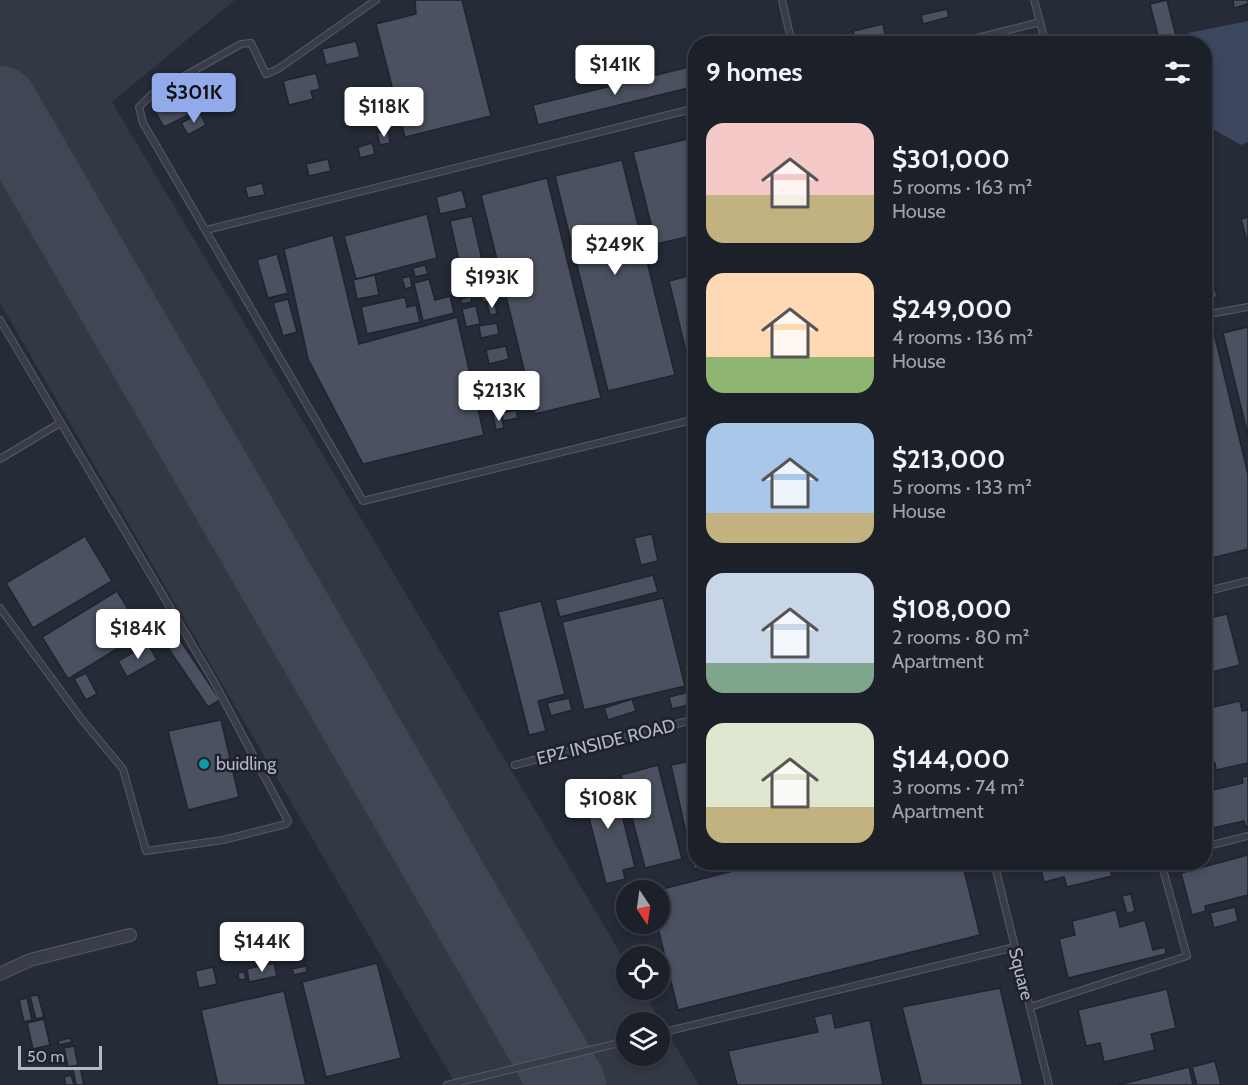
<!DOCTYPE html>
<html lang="en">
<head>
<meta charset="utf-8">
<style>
	:root { --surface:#1c2029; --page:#252831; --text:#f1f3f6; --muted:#a0a3a8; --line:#3a3e46; --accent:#92aaea }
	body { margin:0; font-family:Cabin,sans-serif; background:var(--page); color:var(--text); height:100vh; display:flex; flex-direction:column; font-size:22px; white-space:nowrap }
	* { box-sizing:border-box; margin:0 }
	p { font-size:20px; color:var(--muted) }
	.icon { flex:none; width:33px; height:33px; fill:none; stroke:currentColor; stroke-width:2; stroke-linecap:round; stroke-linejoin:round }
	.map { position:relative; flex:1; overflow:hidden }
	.side { position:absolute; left:688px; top:36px; width:524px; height:834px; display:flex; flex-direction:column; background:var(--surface); border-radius:24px; box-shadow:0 3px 9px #0003,0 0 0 2px var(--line) }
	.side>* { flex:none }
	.needle { width:39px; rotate:167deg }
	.tools { position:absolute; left:616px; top:880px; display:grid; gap:12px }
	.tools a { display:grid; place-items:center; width:54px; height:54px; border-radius:50%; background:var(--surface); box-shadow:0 3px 9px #0003,0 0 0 2px var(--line); font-size:30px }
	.scale { position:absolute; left:18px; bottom:15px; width:84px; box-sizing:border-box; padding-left:6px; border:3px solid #b3b8c4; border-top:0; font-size:16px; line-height:21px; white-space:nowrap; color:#b3b8c4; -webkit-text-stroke:4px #1d222d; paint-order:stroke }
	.price { position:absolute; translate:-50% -51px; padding:0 14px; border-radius:6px; background:#fff; color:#222; font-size:20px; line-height:39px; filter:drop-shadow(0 2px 3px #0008) }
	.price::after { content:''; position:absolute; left:50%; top:36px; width:18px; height:14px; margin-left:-9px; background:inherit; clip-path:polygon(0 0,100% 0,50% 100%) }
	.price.current { background:var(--accent); color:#111 }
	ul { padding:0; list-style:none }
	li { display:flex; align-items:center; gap:18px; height:150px; padding:0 18px }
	li span { display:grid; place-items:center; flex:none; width:168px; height:120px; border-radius:18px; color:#555 }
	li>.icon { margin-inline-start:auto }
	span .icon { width:72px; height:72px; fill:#fffc; stroke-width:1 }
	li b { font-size:26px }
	h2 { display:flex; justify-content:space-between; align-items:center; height:72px; padding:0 18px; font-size:26px }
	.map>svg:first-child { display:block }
	.airport { fill:#323844; fill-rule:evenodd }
	.water { fill:#3c475e }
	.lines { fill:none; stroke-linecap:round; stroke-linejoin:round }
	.runway { stroke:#414654; stroke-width:76 }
	.building { fill:#4b5160; stroke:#1f242f; stroke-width:1.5 }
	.service-casing { stroke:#565b66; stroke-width:8 }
	.minor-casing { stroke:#565b66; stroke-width:14 }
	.service { stroke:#383d48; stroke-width:6 }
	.minor { stroke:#383d48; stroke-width:12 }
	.culture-dot { fill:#0f9aa8; stroke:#1d222d; stroke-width:2 }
	.labels { text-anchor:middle; stroke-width:5; stroke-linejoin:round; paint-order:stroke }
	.street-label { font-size:18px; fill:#b3b8c4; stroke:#1d222d }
	.poi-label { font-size:18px; fill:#b3b8c4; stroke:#1d222d; text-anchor:start }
</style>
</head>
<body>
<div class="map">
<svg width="1248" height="1085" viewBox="0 0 1248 1085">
	<rect width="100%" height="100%" fill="#252b37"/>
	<path class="airport" d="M0,0H235L112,102L627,964V990H642L699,1085H456L0,303ZM627,1023H660V1056H627Z"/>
	<polygon class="water" points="1248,21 1248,142 1241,145 1211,128 1205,101 1204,44 1191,43 1188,33"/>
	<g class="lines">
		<polyline class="runway" points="0,104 568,1085"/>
	</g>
	<g class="building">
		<polygon points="415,0 462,0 491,116 405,137 376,24 416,14"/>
		<polygon points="1167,0 1178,44 1160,44 1150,4"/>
		<polygon points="1233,0 1248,0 1248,4 1234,8"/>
		<polygon points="947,9 949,17 923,24 921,15"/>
		<polygon points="883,24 885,35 856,42 853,31"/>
		<polygon points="848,33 850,44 822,44 821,40"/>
		<polygon points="356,41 360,57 326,65 322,49"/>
		<polygon points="693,66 696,86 538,125 533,105"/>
		<polygon points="316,73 320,89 311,91 313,99 289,105 283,81"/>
		<polygon points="187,87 192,98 176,107 170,95"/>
		<polygon points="168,96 175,110 184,106 188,115 164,127 151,105"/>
		<polygon points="193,103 197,111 191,115 186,106"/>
		<polygon points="200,113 206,125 188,135 181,123"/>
		<polygon points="388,130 390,143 380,145 377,133"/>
		<polygon points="696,137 696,235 656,244 633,152"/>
		<polygon points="372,143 375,154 360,158 358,147"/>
		<polygon points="1207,151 1210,164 1204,166 1204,152"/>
		<polygon points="328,159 331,171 309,176 306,164"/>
		<polygon points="622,160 675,375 608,391 555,176"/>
		<polygon points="547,178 601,398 535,414 481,195"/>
		<polygon points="262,183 265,195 248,198 245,187"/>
		<polygon points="462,190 467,208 440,214 436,197"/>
		<polygon points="427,214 437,258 356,279 344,236"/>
		<polygon points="472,216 485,273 463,278 450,221"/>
		<polygon points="1248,217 1248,237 1246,238 1241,219"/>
		<polygon points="333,235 359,344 457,317 484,435 363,464 308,359 284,249"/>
		<polygon points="277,254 288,293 268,298 257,260"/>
		<polygon points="425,265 428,274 415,277 413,268"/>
		<polygon points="696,274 696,366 690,368 669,281"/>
		<polygon points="375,275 379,295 357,299 353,280"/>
		<polygon points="410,276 412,287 405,289 402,278"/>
		<polygon points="484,276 485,281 474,283 473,278"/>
		<polygon points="429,279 435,300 450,296 454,313 423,321 414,283"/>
		<polygon points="1215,289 1217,297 1208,299 1206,291"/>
		<polygon points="492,295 494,300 483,302 481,297"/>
		<polygon points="471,296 472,302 462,304 461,299"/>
		<polygon points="405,297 407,307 416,305 420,322 367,334 361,307"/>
		<polygon points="288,299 297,332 283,336 273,303"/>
		<polygon points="495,303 497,314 490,315 487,304"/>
		<polygon points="476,306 480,324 466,327 462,309"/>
		<polygon points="497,323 499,334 481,338 479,326"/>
		<polygon points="1248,327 1248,436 1223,333"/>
		<polygon points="1214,333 1248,474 1248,549 1204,560 1204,335"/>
		<polygon points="506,346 509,359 489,364 486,350"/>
		<polygon points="514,379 518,397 488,404 483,386"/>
		<polygon points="516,410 518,418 503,421 502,413"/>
		<polygon points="501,413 504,428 496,430 493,415"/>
		<polygon points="696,438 696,451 695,451 692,439"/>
		<polygon points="652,534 658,561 641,565 634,538"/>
		<polygon points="85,536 112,581 33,628 6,583"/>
		<polygon points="653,575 658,592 560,617 555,600"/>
		<polygon points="117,591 143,633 68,679 42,637"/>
		<polygon points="663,598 685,686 584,710 562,622"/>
		<polygon points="541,601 565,694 538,701 546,731 529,735 498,612"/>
		<polygon points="1227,614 1240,665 1204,674 1204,619"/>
		<polygon points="176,634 220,700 208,707 164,642"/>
		<polygon points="148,644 157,660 127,677 118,661"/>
		<polygon points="86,673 97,694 86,700 74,679"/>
		<polygon points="693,691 696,703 672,709 669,697"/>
		<polygon points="569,698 572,710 551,716 547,703"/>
		<polygon points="632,699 636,711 608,720 604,708"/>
		<polygon points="1240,701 1242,711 1248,710 1248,763 1216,770 1215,763 1204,765 1204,709"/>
		<polygon points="221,720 239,797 188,810 168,731"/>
		<polygon points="696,760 696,862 722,862 694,869 671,765"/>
		<polygon points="658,765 682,859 645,868 621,775"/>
		<polygon points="1248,776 1248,827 1246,827 1244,821 1204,830 1204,792 1243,783 1242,777"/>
		<polygon points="613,779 635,867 623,870 625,879 606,884 581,787"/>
		<polygon points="1248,855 1248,895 1205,906 1206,911 1192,915 1181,873"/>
		<polygon points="769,862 962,862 980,935 678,1010 657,924 660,924 660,891 654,891"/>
		<polygon points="1039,862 1117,862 1109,864 1112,876 1067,887 1064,877 1044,882"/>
		<polygon points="1131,894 1135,911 1127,914 1122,896"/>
		<polygon points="1235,907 1238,921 1214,928 1210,913"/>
		<polygon points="1116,910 1120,927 1145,920 1153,950 1165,947 1166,954 1068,978 1059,939 1075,935 1072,921"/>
		<polygon points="274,963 277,976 249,982 247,969"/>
		<polygon points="377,963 401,1058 326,1077 302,982"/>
		<polygon points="306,966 307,972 294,975 292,969"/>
		<polygon points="213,967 217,984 199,988 195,971"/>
		<polygon points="244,972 246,979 239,980 238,973"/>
		<polygon points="1000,988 1023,1085 922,1085 902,1007"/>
		<polygon points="1167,989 1176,1028 1151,1034 1155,1050 1104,1062 1100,1043 1086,1046 1078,1010"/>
		<polygon points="284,991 306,1085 218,1085 201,1010"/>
		<polygon points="38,995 44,1017 36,1019 30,996"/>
		<polygon points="27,998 32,1020 24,1022 19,1000"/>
		<polygon points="832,1013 835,1028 870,1020 883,1085 737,1085 728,1051 818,1032 814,1017"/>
		<polygon points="44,1019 50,1045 33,1049 27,1023"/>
		<polygon points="70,1038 72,1042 59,1045 58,1041"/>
		<polygon points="74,1046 78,1065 68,1067 64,1048"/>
		<polygon points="1215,1061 1221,1085 1197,1085 1192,1067"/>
		<polygon points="80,1067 84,1085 76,1085 73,1069"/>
		<polygon points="1189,1067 1193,1085 1118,1085"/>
		<polygon points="71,1075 74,1085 66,1085 64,1077"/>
	</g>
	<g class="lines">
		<defs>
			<g id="service">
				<polyline points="376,0 278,69 266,74 251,43 241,44 151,95 139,107 143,123 363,501 696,419"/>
				<polyline points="782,0 792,44"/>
				<polyline points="1034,0 1046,44"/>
				<polyline points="953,44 1040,22"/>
				<polyline points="206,230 696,108"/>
				<polyline points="1204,315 1248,307"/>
				<polyline points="0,320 213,680 288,821 286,824 223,840 146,851 123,769 83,721 0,608"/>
				<polyline points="0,459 60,423"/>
				<polyline points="1204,592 1248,581"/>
				<polyline points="515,765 696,719"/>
				<polyline points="1204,847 1248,836"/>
				<polyline points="994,862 1049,1085"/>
				<polyline points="1030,1007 1187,956 1161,862"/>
				<polyline points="660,1033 1015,947"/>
				<polyline points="447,1085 627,1041"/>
			</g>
			<polyline id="minor" points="0,974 30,960 130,935"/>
		</defs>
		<use href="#service" class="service-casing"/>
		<use href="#minor" class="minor-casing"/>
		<use href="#service" class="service"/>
		<use href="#minor" class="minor"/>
	</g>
	<circle class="culture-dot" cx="204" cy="764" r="6"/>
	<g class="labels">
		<g class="street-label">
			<text transform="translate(606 742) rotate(-14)" y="6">EPZ INSIDE ROAD</text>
			<text transform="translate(1021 974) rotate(76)" y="6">Square</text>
		</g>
		<g class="poi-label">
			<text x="216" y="770">buidling</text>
		</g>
	</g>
</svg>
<div class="tools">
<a><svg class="needle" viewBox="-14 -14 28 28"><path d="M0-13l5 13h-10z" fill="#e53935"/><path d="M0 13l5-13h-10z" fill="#a0a3a8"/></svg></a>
<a><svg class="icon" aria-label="locate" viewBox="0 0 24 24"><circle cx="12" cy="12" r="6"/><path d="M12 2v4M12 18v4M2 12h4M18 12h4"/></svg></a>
<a><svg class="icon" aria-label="layers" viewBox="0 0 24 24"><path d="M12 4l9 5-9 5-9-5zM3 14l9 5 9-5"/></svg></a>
</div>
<div class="scale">50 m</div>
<b class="price" style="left:615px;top:96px">$141K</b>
<b class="price current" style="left:194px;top:124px">$301K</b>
<b class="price" style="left:384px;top:138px">$118K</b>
<b class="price" style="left:615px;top:276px">$249K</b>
<b class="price" style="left:492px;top:309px">$193K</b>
<b class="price" style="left:499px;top:422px">$213K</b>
<b class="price" style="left:138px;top:660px">$184K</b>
<b class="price" style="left:608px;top:830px">$108K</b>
<b class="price" style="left:262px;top:973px">$144K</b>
<section class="side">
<h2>9 homes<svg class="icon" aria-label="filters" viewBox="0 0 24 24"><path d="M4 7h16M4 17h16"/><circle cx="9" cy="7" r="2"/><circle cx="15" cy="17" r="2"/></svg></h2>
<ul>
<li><span style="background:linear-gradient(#f6c9c9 60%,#c2b280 0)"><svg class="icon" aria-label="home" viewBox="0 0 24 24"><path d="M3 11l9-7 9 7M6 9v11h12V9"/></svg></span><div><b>$301,000</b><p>5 rooms · 163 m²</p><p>House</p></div></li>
<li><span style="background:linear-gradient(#ffd9b3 70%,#8fb573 0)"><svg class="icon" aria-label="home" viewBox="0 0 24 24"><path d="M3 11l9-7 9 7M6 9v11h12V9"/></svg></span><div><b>$249,000</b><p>4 rooms · 136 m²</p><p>House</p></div></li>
<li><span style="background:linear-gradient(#a9c7e8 75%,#c2b280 0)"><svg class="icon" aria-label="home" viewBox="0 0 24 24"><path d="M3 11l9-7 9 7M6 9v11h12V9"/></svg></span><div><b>$213,000</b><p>5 rooms · 133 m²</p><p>House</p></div></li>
<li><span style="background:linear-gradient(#c9d6e8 75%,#7fa58c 0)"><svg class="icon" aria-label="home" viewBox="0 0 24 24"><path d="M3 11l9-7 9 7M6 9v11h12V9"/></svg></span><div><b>$108,000</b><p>2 rooms · 80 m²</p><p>Apartment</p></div></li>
<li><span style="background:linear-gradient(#dfe7d0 70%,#c2b280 0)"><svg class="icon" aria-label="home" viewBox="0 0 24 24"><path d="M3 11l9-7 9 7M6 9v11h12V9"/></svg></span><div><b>$144,000</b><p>3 rooms · 74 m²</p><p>Apartment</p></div></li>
</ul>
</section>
</div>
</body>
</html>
